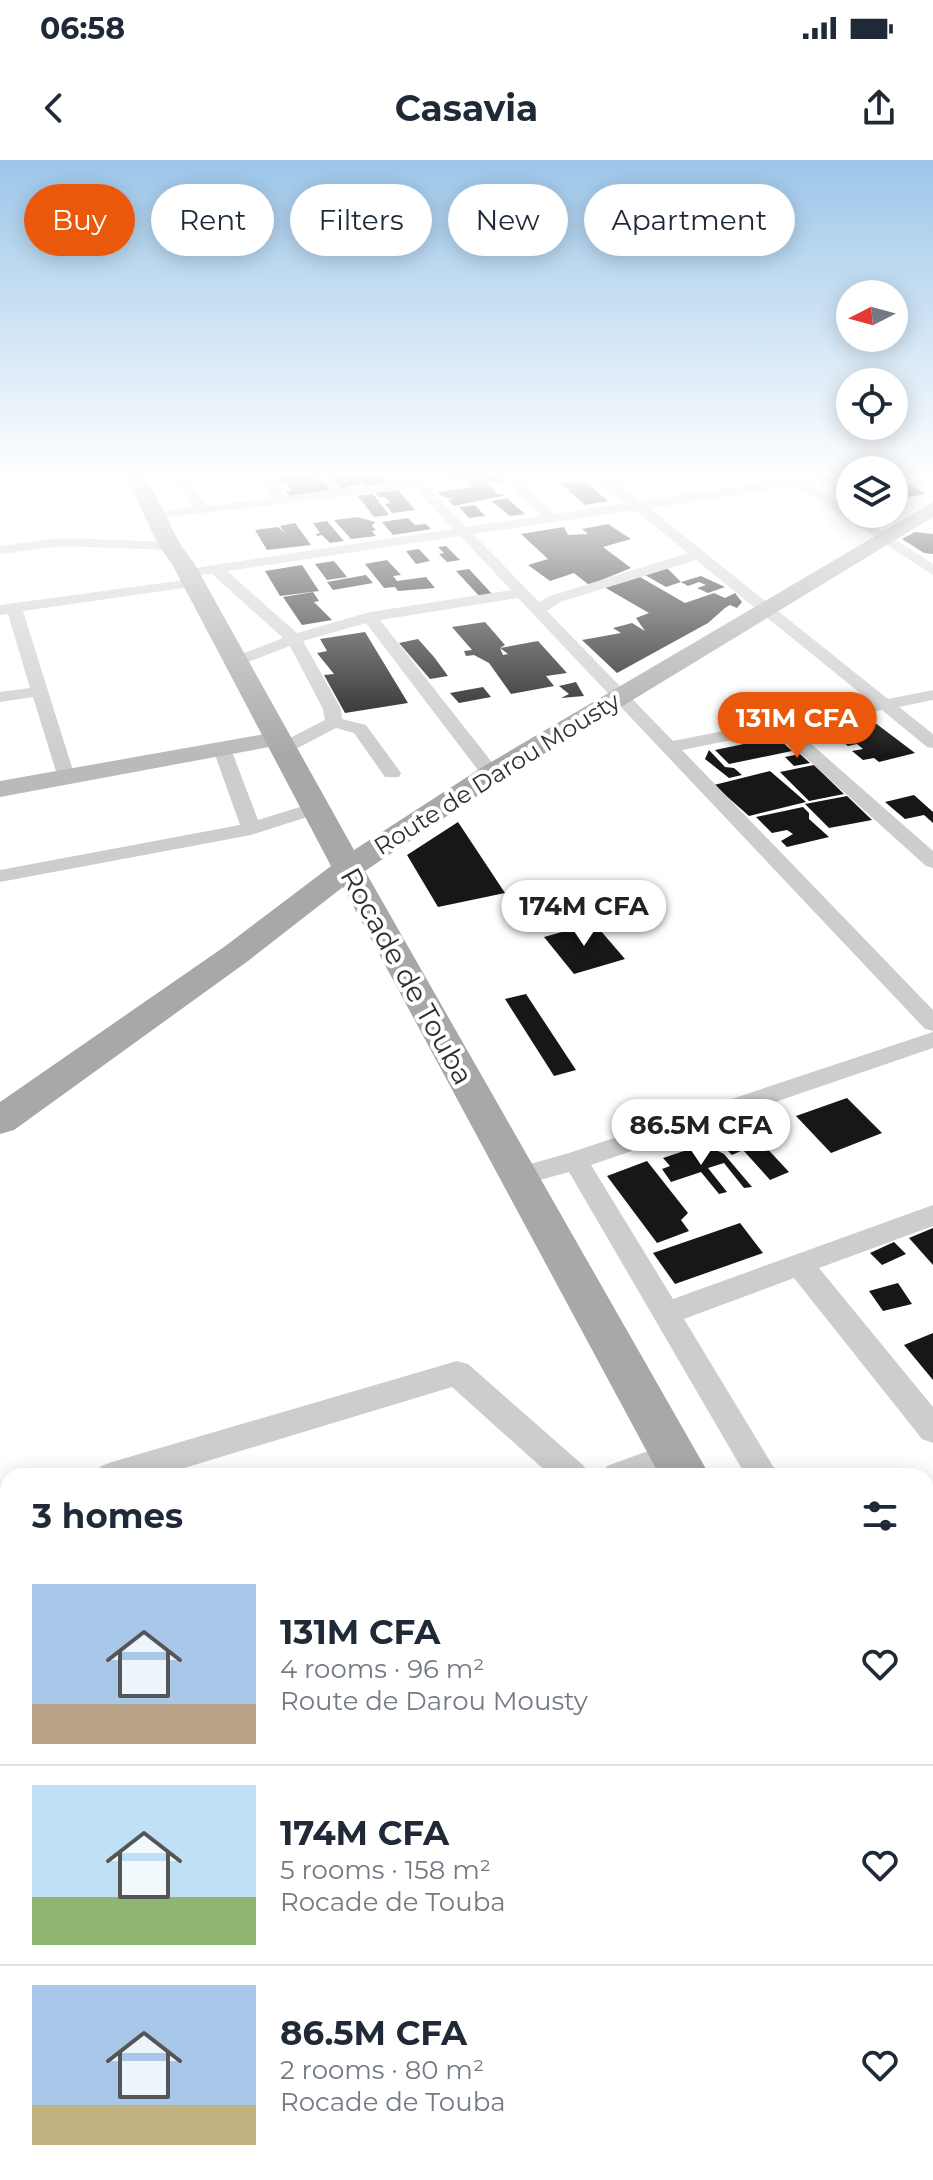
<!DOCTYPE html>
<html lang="en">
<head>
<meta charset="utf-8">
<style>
	:root { --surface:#fff; --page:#f2f2f3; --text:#1f2937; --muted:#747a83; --line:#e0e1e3; --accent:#ea580c }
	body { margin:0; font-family:Montserrat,sans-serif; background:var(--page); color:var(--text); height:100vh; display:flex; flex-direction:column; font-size:30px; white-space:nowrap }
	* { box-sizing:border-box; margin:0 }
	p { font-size:26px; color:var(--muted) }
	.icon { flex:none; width:44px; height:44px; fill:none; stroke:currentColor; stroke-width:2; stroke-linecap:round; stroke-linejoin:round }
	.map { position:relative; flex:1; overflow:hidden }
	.panel { position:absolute; left:0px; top:1308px; width:934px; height:712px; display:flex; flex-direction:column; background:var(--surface); border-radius:24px 24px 0 0; box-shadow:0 4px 20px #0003 }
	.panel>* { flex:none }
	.guide { position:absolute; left:24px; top:24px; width:886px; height:72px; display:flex; gap:16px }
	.needle { width:52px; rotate:264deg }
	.tools { position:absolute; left:836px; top:120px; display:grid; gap:16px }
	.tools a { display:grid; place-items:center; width:72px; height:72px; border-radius:50%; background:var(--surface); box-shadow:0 4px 20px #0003; font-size:40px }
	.price { position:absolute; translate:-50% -68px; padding:0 18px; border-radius:28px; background:#fff; color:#222; font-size:26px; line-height:52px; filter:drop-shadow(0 2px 4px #0008) }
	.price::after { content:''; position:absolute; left:50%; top:48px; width:24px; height:18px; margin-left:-12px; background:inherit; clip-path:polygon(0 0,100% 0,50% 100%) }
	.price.active { background:var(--accent); color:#fff }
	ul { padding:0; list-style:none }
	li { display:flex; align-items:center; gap:24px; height:200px; padding:0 32px }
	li+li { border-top:2px solid var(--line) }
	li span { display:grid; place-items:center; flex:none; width:224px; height:160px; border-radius:0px; color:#555 }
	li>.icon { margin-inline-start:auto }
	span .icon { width:96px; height:96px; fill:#fffc; stroke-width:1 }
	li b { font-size:34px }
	h2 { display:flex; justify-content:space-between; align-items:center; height:96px; padding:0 32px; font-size:34px }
	.chip { padding:0 28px; border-radius:36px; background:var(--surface); box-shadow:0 4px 20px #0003; font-size:28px; line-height:72px }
	.chip.active { background:var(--accent); color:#fff }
	.status { display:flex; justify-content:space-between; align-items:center; height:56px; padding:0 40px; background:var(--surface); direction:ltr }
	.status svg { height:22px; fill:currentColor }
	header { display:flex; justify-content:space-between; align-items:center; height:104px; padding:0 32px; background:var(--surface); font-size:36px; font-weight:700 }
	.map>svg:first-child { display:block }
	.building { fill:#171717 }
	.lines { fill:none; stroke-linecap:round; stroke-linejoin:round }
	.street { fill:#cdcdcd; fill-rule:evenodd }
	.secondary { fill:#bababa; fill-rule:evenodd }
	.primary { fill:#a8a8a8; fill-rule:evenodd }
	.labels { text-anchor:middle; stroke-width:8; stroke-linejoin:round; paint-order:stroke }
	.far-street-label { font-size:24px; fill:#303030; stroke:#fff }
	.street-label { font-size:28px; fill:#303030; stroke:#fff }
</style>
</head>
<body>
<div class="status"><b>06:58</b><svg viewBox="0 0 49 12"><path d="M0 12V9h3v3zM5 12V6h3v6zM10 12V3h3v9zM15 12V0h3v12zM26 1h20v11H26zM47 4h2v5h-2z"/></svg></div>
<header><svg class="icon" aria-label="back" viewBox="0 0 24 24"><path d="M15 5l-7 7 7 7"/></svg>Casavia<svg class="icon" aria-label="share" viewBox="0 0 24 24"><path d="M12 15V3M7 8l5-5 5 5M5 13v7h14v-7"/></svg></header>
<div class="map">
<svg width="933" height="2020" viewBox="0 0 933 2020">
	<rect width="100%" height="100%" fill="#fff"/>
	<g class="building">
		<polygon points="274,313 326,313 319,316 330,330 289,336 286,331 291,330 285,323 280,323"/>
		<polygon points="331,313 383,313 391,323 366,326 364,323 341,329 330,318 334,317"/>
		<polygon points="447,313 476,313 479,317 496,314 504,322 487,323 497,334 507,335 454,346 448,340 455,339 443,337 437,332 473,327 466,319 453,320"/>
		<polygon points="894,315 926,334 902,338 894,333"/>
		<polygon points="579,320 589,325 608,341 585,345 560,323"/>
		<polygon points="398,330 415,350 392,353 385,344 390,343 385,337 379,337 375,333"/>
		<polygon points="373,334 389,355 374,357 358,336"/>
		<polygon points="507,338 525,354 510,356 491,341"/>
		<polygon points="475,345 485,356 469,358 459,347"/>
		<polygon points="358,357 375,362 372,366 376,370 372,371 376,376 351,379 334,360"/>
		<polygon points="408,358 415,365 426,364 431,369 393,375 382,362"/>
		<polygon points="327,361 337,373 344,381 330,383 322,375 317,376 316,374 320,373 313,363"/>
		<polygon points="295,363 311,385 267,390 255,370 278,367 285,373 280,366"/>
		<polygon points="608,364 631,379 603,387 631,408 589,425 574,413 550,421 528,405 548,399 521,374 564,367 568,375 588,374 582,369"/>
		<polygon points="915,372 933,374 933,394 924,393 902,379"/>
		<polygon points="446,386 460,400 447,402 439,394 444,393 438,387"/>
		<polygon points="419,389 430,401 416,404 406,391"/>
		<polygon points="387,400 401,415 393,416 397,421 426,417 435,428 398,431 395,427 384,428 365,404"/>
		<polygon points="334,401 347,417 327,420 315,404"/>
		<polygon points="302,405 319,431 280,436 265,411"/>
		<polygon points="666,407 681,422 666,427 645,415"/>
		<polygon points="469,409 494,436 481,438 456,411"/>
		<polygon points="366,415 373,423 333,430 327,422"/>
		<polygon points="701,416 725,427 708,433 697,428 706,425 699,422 688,426 681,422"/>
		<polygon points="640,417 685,443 714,433 725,438 735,433 742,442 737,448 730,445 725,448 708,463 617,513 582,480 621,473 613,468 632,463 645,471 636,458 649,453 604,427"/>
		<polygon points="313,432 319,441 314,442 332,460 302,465 283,437"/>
		<polygon points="485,462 505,485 500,488 503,495 508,494 500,488 538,481 567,513 546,516 554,526 511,534 489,503 474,495 466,496 464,491 472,490 452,467"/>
		<polygon points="365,472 408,543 345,553 324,515 334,514 317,493 327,491 320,479"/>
		<polygon points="418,479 434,497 448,516 430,519 399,483"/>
		<polygon points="576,522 584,536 561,538 569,534 559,526"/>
		<polygon points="483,527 491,537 459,543 450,533"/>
		<polygon points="870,559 915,593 879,602 874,598 863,600 852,591 863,589 857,584 848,586 834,575 847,568 854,573 858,571 849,564"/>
		<polygon points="777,577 792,591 729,604 715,590"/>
		<polygon points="709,590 725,607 734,608 742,615 729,618 705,599"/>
		<polygon points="800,594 810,603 794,606 785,597"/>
		<polygon points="814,605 844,634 809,641 780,612"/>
		<polygon points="770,611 806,642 749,656 714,625"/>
		<polygon points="914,635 933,652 933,663 924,655 905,659 885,642"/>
		<polygon points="847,636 872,660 829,668 805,644"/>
		<polygon points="803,647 809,653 809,659 829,677 787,687 781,681 793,674 787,670 772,673 756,657"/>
		<polygon points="458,662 505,733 438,747 407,695"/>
		<polygon points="594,763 625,799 574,814 544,777"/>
		<polygon points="526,834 576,910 554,916 505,839"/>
		<polygon points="847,938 882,973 831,993 796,956"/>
		<polygon points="747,967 789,1012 770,1020 743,990 732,995 723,986"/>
		<polygon points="716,990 724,994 752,1027 744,1028 724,1003 708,1008 727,1032 719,1034 701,1012 671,1022 662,1009 670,1006 663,998 684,991"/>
		<polygon points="647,1001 688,1053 681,1060 689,1071 657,1083 607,1016"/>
		<polygon points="740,1063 763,1093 675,1124 653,1093"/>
		<polygon points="933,1068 933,1105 909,1078"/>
		<polygon points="894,1082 906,1094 882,1105 870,1093"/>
		<polygon points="898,1123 912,1144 883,1151 869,1131"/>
		<polygon points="933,1173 933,1220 904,1185"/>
	</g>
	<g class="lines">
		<g class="street">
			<path d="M172,313H184L206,346L273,338L256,313H269L285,336L408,321L401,313H414L466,367L541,356L498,313H512L555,354L626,343L591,313H605L640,341L787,319L793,314L801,317L850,313V318L811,324L850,350V354H856L933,404V415L796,326L649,348L888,539L933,530V540L899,547L933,574V588L927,587L882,550L793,568L933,691V708L926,706L776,571L682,590L933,850V871L925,869L518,438L380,460L498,610L500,614L498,618H484L366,463L303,481L341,549L342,559L366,565L401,613L399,617H385L354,573L336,568L288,593H276L273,589L276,585L325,560L323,549L290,486L243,504H231L229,501L231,498L283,478L212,414L182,416V410L453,369L414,328L152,359V353L194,347ZM635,350L688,393L550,436L539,442L473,374ZM460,376L511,430L370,452L297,473L227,411ZM696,400L871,542L673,581L547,451L560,442Z"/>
			<polygon points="62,378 170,382 177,386 170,390 62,386 0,394 0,386"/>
			<polygon points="192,419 199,423 197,426 23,451 75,617 66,623 59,621 33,537 0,542 0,532 30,528 8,454 0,455 0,445"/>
			<polygon points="222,584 231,589 258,660 316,642 326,648 323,652 251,675 0,722 0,710 240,665 213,589"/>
			<polygon points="933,872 933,888 591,1005 673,1139 933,1045 933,1066 819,1108 933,1247 933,1283 922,1279 794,1118 684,1159 779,1316 746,1316 569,1012 518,1026 509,1024 505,1017 509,1010 569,993"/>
			<polygon points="457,1201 468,1204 584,1306 589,1316 551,1316 452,1227 158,1316 96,1316 101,1306 112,1302"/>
			<polygon points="675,1281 686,1285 691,1295 686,1305 656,1316 602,1316 607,1306"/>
			<polygon points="8,1346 8,1377 0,1380 0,1349"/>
			<polygon points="926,1568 933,1570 933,1616 926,1613"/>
			<polygon points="8,1606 8,1645 0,1648 0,1610"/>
			<polygon points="933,1780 933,1821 926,1823 926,1782"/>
			<polygon points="287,2012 331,2012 334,2020 288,2020"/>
			<polygon points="429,2012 486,2012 483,2020 425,2020"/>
			<polygon points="861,2012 905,2012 905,2020 859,2020"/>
		</g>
		<polygon class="secondary" points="276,572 285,574 288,579 285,584 0,637 0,621"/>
		<g class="primary">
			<polygon points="124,313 144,313 180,384 194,403 354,690 481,608 933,342 933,357 501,620 365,711 710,1316 660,1316 343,727 248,801 14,970 0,974 0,942 224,787 331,706 172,404 159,386"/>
			<polygon points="926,1727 933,1730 933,1802 926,1799"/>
		</g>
	</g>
	<linearGradient id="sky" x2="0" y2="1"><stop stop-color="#9cc6e9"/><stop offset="0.53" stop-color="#fff"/><stop offset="1" stop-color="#fff" stop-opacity="0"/></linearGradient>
	<rect width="933" height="596" fill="url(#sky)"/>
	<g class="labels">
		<g class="far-street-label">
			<text transform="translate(497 614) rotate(-32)" y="8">Route de Darou Mousty</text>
		</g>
		<g class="street-label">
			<text transform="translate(407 816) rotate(61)" y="10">Rocade de Touba</text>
		</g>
	</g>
</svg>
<div class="tools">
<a><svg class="needle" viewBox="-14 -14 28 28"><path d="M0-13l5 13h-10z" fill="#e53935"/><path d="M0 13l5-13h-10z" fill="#747a83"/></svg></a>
<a><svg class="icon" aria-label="locate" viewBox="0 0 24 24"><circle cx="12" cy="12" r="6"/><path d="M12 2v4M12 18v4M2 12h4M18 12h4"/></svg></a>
<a><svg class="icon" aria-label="layers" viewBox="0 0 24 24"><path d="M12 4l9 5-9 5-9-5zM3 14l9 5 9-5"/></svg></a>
</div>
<b class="price active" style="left:797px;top:600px">131M CFA</b>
<b class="price" style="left:584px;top:788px">174M CFA</b>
<b class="price" style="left:701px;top:1007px">86.5M CFA</b>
<div class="guide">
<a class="chip active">Buy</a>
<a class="chip">Rent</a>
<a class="chip">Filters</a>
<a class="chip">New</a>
<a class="chip">Apartment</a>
</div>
<section class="panel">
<h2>3 homes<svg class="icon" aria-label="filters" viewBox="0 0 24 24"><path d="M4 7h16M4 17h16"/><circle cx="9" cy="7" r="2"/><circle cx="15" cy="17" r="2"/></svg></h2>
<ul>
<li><span style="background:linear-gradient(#a9c7e8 75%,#b9a48a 0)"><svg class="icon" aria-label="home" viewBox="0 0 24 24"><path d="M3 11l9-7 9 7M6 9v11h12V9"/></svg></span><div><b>131M CFA</b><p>4 rooms · 96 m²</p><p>Route de Darou Mousty</p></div><svg class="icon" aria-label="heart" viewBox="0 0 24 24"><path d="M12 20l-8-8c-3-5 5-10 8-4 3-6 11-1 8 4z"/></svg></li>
<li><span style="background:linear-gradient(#bfe0f5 70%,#8fb573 0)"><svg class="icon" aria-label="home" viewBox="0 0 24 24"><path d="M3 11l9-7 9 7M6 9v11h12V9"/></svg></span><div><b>174M CFA</b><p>5 rooms · 158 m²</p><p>Rocade de Touba</p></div><svg class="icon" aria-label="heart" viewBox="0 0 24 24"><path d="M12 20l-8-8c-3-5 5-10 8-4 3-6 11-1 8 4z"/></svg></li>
<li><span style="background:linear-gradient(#a9c7e8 75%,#c2b280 0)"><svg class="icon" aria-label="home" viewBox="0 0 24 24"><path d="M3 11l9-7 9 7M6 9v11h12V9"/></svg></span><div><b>86.5M CFA</b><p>2 rooms · 80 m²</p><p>Rocade de Touba</p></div><svg class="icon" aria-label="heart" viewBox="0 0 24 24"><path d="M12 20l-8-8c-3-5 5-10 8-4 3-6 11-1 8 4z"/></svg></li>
</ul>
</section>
</div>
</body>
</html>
